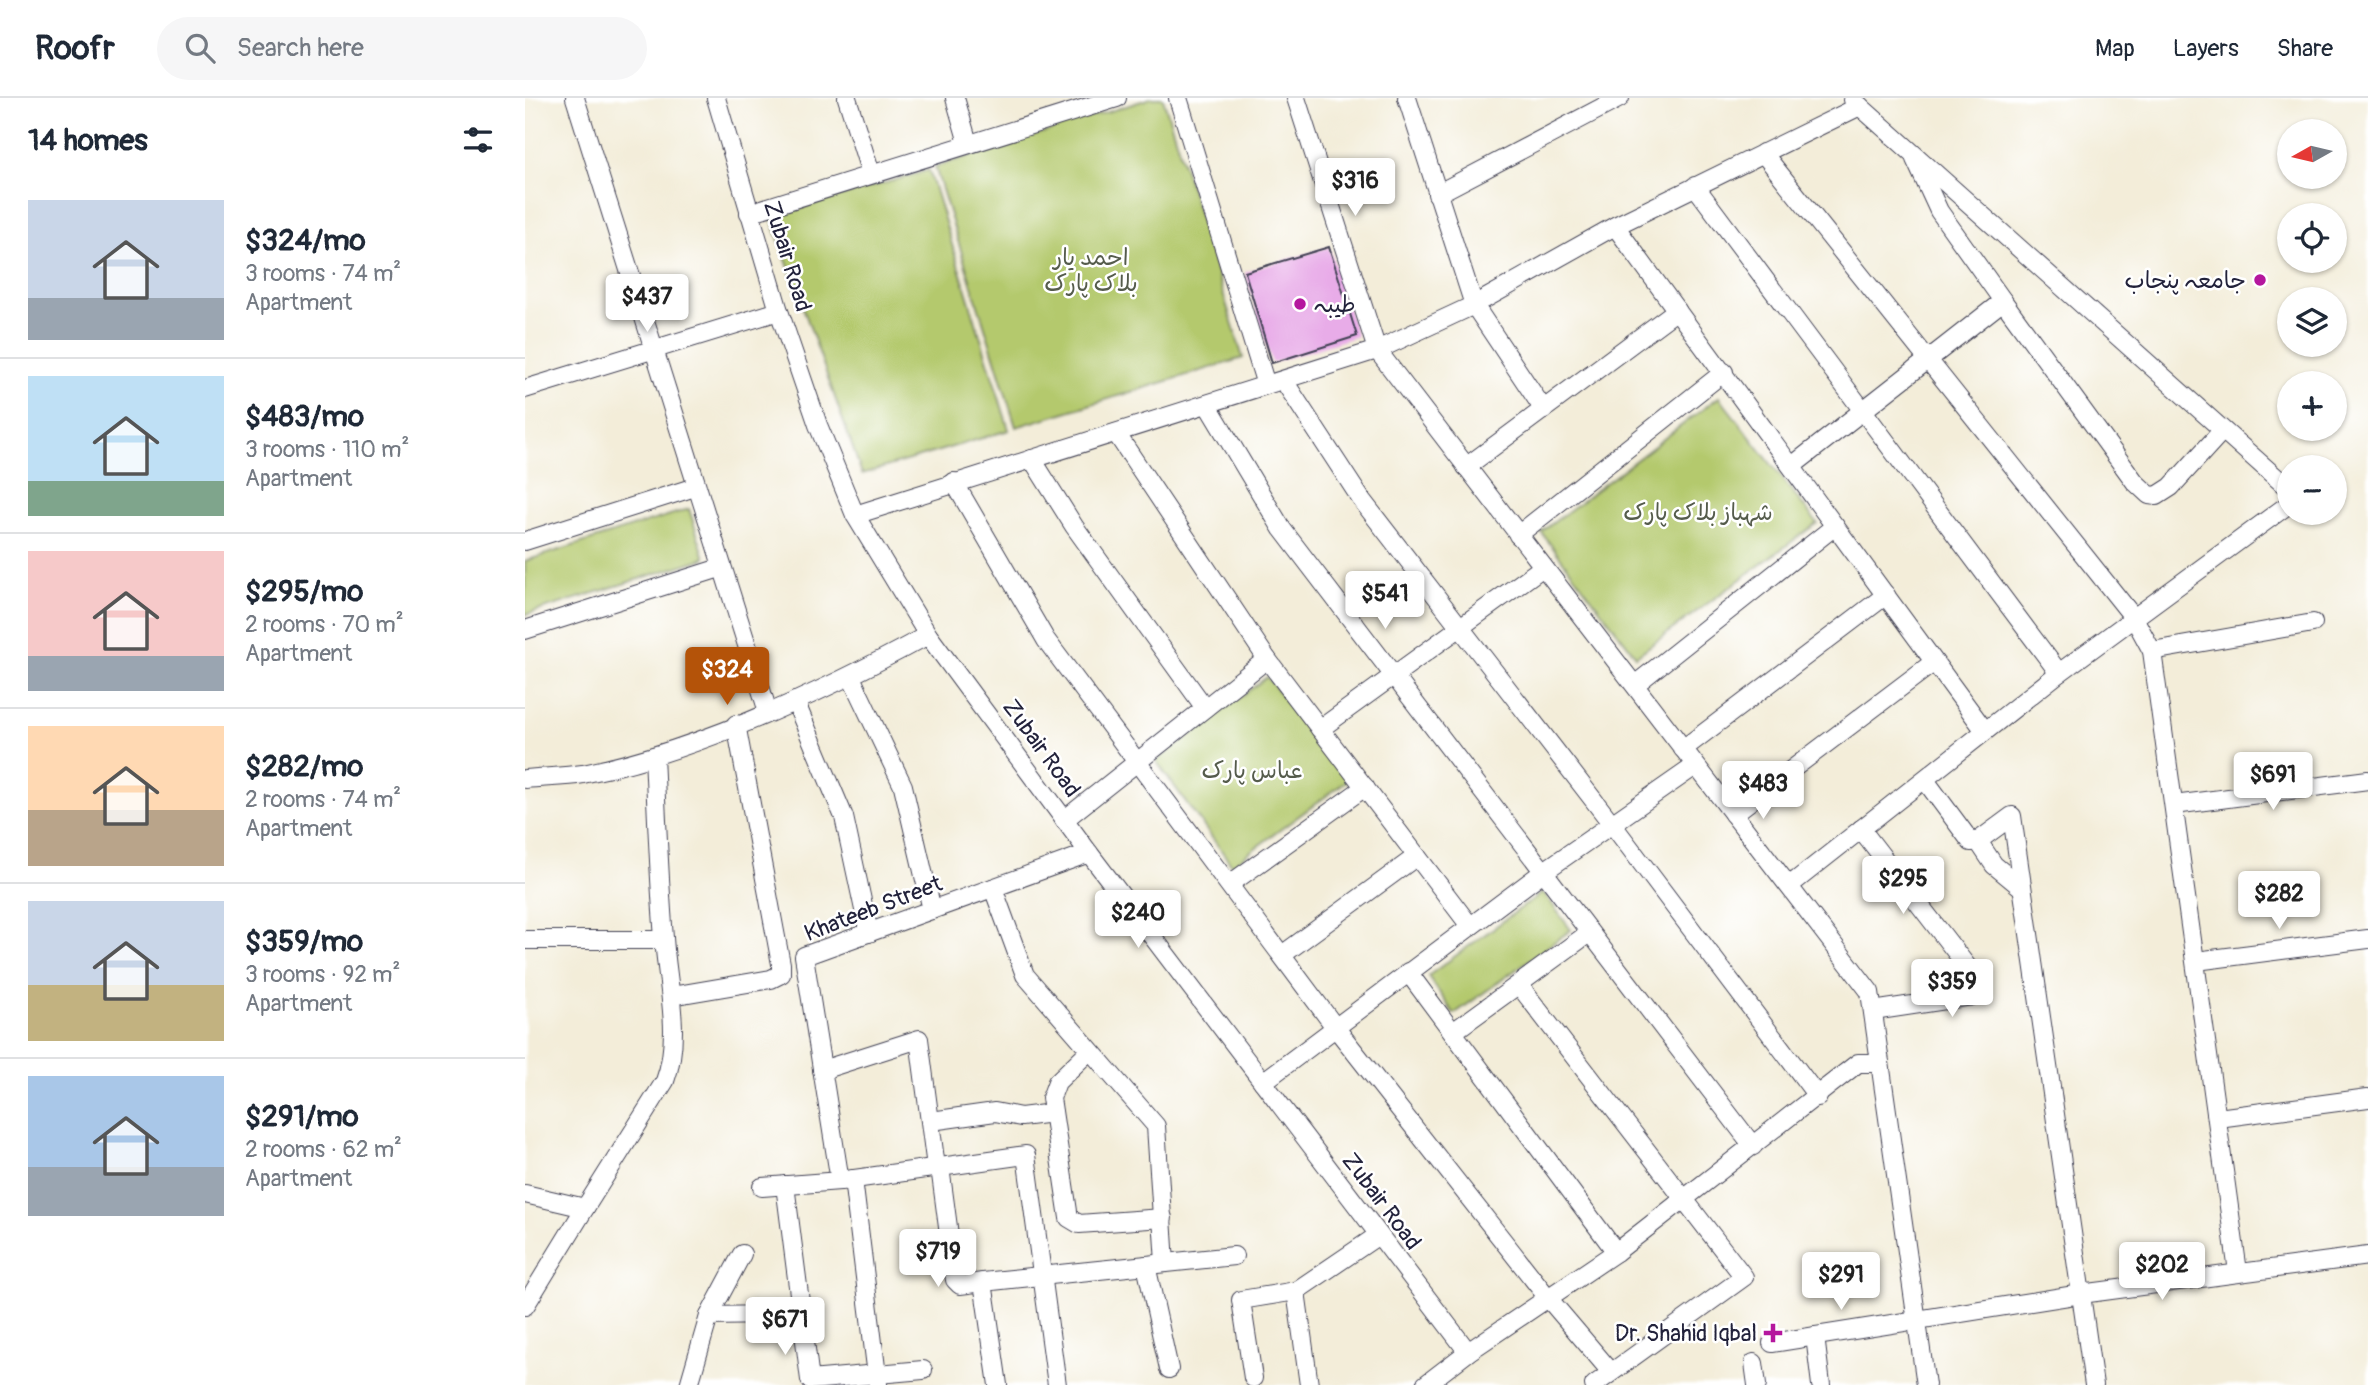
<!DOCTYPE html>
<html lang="en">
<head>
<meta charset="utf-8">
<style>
	:root { --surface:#fff; --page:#f6f6f7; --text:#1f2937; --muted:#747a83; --line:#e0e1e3; --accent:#b45309 }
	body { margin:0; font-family:Pangolin,"Playpen Sans Arabic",sans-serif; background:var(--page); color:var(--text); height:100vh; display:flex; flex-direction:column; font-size:26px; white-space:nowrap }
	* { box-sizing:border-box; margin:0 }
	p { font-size:23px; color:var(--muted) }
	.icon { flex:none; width:38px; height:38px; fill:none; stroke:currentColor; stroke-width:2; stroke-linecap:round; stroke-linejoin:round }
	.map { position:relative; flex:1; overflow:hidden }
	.side { display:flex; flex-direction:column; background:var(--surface); width:525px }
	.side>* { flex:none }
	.needle { width:46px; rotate:262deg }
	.fabs { position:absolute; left:1752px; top:21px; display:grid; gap:14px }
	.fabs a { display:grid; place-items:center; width:70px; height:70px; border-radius:50%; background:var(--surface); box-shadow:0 2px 5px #0004; font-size:35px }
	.price { position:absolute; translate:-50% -60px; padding:0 16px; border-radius:7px; background:#fff; color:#222; font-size:23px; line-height:46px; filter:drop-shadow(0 2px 4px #0008) }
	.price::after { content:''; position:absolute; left:50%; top:42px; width:21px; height:16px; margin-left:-10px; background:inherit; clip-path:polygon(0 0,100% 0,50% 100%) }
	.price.selected { background:var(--accent); color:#fff }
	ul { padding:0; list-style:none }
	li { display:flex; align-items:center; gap:21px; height:175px; padding:0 28px }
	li+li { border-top:2px solid var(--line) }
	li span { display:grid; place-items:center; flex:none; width:196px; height:140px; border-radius:0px; color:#555 }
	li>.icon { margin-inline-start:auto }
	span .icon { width:84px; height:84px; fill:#fffc; stroke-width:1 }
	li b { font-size:30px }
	h2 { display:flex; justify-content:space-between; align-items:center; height:84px; padding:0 28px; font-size:30px }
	header { display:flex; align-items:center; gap:42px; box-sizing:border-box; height:98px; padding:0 35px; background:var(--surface); border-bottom:2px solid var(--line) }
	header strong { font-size:33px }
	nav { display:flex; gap:38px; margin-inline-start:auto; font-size:24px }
	.search { width:490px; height:63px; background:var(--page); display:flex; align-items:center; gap:18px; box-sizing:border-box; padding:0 24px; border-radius:38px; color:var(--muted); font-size:26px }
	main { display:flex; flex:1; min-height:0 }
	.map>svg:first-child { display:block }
	.green { fill:#b4c96d; stroke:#6b7654; stroke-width:2 }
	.building { fill:#e8ace8 }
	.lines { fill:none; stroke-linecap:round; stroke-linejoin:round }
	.minor-casing { stroke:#414053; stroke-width:20 }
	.minor { stroke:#fff; stroke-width:18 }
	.poi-dot { fill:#b5179e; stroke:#fff; stroke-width:2.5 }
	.labels { text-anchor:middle; stroke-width:5; stroke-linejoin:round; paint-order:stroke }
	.street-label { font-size:23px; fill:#22223b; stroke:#fff }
	.park-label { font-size:23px; fill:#555c4c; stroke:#fff }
	.poi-label { font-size:23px; fill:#22223b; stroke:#fff; text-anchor:end }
</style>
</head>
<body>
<header>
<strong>Roofr</strong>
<div class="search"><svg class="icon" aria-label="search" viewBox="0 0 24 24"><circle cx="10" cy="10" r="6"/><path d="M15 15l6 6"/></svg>Search here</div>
<nav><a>Map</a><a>Layers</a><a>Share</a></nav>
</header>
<main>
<section class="side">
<h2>14 homes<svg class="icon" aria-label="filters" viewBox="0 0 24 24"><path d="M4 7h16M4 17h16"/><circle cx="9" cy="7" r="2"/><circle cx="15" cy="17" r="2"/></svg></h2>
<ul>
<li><span style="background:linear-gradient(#c9d6e8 70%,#9aa5b1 0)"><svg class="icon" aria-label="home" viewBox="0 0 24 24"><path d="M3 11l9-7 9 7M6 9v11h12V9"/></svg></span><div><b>$324/mo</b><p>3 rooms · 74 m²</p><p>Apartment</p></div></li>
<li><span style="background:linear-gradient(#bfe0f5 75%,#7fa58c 0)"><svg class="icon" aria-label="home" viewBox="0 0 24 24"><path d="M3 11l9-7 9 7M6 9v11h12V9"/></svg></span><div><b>$483/mo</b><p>3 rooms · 110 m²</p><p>Apartment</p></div></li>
<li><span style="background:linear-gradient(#f6c9c9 75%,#9aa5b1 0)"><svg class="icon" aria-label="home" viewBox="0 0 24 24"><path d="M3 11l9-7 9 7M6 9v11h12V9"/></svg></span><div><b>$295/mo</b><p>2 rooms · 70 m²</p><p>Apartment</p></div></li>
<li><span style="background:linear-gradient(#ffd9b3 60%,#b9a48a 0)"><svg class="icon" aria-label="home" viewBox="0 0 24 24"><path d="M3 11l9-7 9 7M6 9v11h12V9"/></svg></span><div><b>$282/mo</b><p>2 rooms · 74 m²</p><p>Apartment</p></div></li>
<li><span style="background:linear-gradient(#c9d6e8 60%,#c2b280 0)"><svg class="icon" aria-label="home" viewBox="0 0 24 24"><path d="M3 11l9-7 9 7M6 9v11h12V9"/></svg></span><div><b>$359/mo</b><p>3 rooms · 92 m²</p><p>Apartment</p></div></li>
<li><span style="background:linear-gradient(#a9c7e8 65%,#9aa5b1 0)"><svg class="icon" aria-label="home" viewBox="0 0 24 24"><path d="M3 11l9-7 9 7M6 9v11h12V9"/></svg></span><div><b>$291/mo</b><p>2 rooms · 62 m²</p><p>Apartment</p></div></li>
</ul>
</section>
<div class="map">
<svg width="1843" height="1287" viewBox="0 0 1843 1287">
	<rect width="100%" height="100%" fill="#fff"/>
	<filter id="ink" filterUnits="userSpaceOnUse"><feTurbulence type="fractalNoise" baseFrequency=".0143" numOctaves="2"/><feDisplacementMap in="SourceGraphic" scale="14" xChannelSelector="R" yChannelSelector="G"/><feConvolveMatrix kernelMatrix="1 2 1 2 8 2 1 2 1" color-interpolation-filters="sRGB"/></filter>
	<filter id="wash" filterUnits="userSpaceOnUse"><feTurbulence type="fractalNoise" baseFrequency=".00686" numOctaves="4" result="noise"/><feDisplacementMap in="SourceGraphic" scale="28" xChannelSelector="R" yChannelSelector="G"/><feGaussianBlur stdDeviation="1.57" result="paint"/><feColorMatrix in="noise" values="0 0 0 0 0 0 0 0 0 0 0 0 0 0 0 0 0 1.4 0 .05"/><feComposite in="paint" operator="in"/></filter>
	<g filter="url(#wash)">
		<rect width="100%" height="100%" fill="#f3edd9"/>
		<g class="green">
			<polygon points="626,0 638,0 718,260 491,329 410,69"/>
			<polygon points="404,72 484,332 337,376 246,119"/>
			<polygon points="1194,299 1292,425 1111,558 1016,434"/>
			<polygon points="164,411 180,460 0,517 0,463"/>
			<polygon points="742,579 823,682 707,767 631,663"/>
			<polygon points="1018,794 1046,832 929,916 903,878"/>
		</g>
		<g id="blocks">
			<polygon class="building" points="804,149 832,238 747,265 720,174"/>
		</g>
	</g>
	<g filter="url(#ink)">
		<use href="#blocks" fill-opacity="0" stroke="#414053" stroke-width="2"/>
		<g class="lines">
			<defs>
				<g id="minor">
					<polyline points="50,0 243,614"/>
					<polyline points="191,0 254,213 293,327 330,417 403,537 564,755 943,1254"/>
					<polyline points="322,0 346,76"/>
					<polyline points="430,0 443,45"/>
					<polyline points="653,0 741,287"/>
					<polyline points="771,0 852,252 1345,894 1401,1287"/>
					<polyline points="882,0 949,207 1019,312"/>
					<polyline points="1328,2 1764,391"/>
					<polyline points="1238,55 1609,520 1627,553 1713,1174"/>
					<polyline points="1390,61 1414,113 1478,203"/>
					<polyline points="1170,88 1534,575"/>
					<polyline points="912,96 1095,0"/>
					<polyline points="224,115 592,0"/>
					<polyline points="1090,128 1460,633"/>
					<polyline points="759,283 836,401 1087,726 1293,999"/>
					<polyline points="0,291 254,213"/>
					<polyline points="682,306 757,431 1228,1048"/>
					<polyline points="591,335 742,561 945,828"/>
					<polyline points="507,361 549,428 680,610"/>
					<polyline points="1267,368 1478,203 1610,384 1624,397 1632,398 1646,389 1697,333"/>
					<polyline points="941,369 1152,212"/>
					<polyline points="429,384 521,542 810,929 1023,1200 1086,1274"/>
					<polyline points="330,417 852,252 949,207 1090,128 1335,8"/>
					<polyline points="993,437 1199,274"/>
					<polyline points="0,443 170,389"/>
					<polyline points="0,532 195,470"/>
					<polyline points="1627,553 1788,525"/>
					<polyline points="326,579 378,688 407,812"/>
					<polyline points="1111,586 1310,428"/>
					<polyline points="270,603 319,719 344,835"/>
					<polyline points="795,631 1018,469"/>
					<polyline points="1158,651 1361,497"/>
					<path d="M0,681C19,679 39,679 58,676C173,653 300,593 403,537"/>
					<polyline points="1400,682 1446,744 1453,743 1487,718 1569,1287"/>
					<polyline points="1649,707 1843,682"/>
					<polyline points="1208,716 1409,564"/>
					<polyline points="539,722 742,561"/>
					<polyline points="1336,731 1451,880 1452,894 1447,898 1348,913"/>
					<polyline points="1453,743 1469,767 1497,790"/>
					<polyline points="705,786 840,689"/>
					<polyline points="1264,788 1534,575 1764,406"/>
					<polyline points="468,790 500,877 631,1028 640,1165"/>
					<polyline points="0,842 139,842"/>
					<polyline points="757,857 892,758"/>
					<polyline points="1671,863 1843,841"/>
					<polyline points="883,874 1091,1154"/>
					<polyline points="994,887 1219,1179 1069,1287"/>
					<polyline points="146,898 246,881 256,876 256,866 211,626"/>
					<polyline points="928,934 1064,835"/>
					<polyline points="564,953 532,984 526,1000 544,1120 554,1126 638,1120"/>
					<polyline points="297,972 394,941 411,1069"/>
					<polyline points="738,984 1018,774 1170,668"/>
					<polyline points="1693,1020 1843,1000"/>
					<polyline points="406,1023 470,1014 496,1019 528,1015"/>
					<polyline points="415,1069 430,1182 435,1187 458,1184 473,1287"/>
					<polyline points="328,1081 353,1286"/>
					<polyline points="315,1083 279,858 564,755"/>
					<polyline points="260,1087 285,1282 398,1272"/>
					<polyline points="237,1089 315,1083 501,1057 532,1287"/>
					<path d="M0,1096L60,1110L140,983C157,937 142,887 139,840C134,780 132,719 129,658"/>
					<polyline points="621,1167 644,1271"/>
					<polyline points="458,1184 709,1158"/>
					<polyline points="771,1193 784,1287"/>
					<polyline points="0,1208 60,1110"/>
					<polyline points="184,1218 254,1217"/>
					<polyline points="1290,1238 1296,1287"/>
					<polyline points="1247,1245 1556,1196 1843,1158"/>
					<polyline points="1229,1265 1232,1287"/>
					<polyline points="728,1280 716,1202 771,1193 852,1138"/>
					<polyline points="164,1287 184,1218 217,1156"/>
					<polyline points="900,1287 943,1254 1091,1154 1333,965 1355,965"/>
				</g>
			</defs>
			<use href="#minor" class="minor-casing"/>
			<use href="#minor" class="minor"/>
		</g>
	</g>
	<g class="poi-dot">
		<circle cx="1735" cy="182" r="7"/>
		<circle cx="775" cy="206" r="7"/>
		<path d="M1244.5 1224.5h7v7h7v7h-7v7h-7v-7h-7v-7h7z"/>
	</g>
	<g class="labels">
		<g class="street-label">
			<text transform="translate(263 158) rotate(73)" y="8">Zubair Road</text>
			<text transform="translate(517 650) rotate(54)" y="8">Zubair Road</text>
			<text transform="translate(348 810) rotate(-21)" y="8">Khateeb Street</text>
			<text transform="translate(857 1103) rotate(53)" y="8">Zubair Road</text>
		</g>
		<g class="park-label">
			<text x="566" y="167">احمد یار<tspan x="566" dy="26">بلاک پارک</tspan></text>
			<text x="1173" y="422">شہباز بلاک پارک</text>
			<text x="727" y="680">عباس پارک</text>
		</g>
		<g class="poi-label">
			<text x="1721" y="190">جامعہ پنجاب</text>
			<text x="789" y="214" text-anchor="start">طیبہ</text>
			<text x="1232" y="1243">Dr. Shahid Iqbal</text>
		</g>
	</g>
</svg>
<div class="fabs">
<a><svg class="needle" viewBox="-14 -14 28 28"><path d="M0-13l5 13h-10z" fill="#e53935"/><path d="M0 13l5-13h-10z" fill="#747a83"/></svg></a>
<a><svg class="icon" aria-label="locate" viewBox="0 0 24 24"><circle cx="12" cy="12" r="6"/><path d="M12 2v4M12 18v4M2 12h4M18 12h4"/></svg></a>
<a><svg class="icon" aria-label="layers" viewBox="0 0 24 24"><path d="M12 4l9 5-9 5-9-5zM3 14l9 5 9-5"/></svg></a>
<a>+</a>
<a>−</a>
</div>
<b class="price" style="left:830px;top:120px">$316</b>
<b class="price" style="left:122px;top:236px">$437</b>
<b class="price" style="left:860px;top:533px">$541</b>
<b class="price selected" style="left:202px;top:609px">$324</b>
<b class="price" style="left:1748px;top:714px">$691</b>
<b class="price" style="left:1238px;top:723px">$483</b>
<b class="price" style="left:1378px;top:818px">$295</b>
<b class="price" style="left:1754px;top:833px">$282</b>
<b class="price" style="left:613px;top:852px">$240</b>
<b class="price" style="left:1427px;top:921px">$359</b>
<b class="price" style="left:413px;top:1191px">$719</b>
<b class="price" style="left:1637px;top:1204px">$202</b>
<b class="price" style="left:1316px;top:1214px">$291</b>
<b class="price" style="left:260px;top:1259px">$671</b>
</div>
</main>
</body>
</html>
